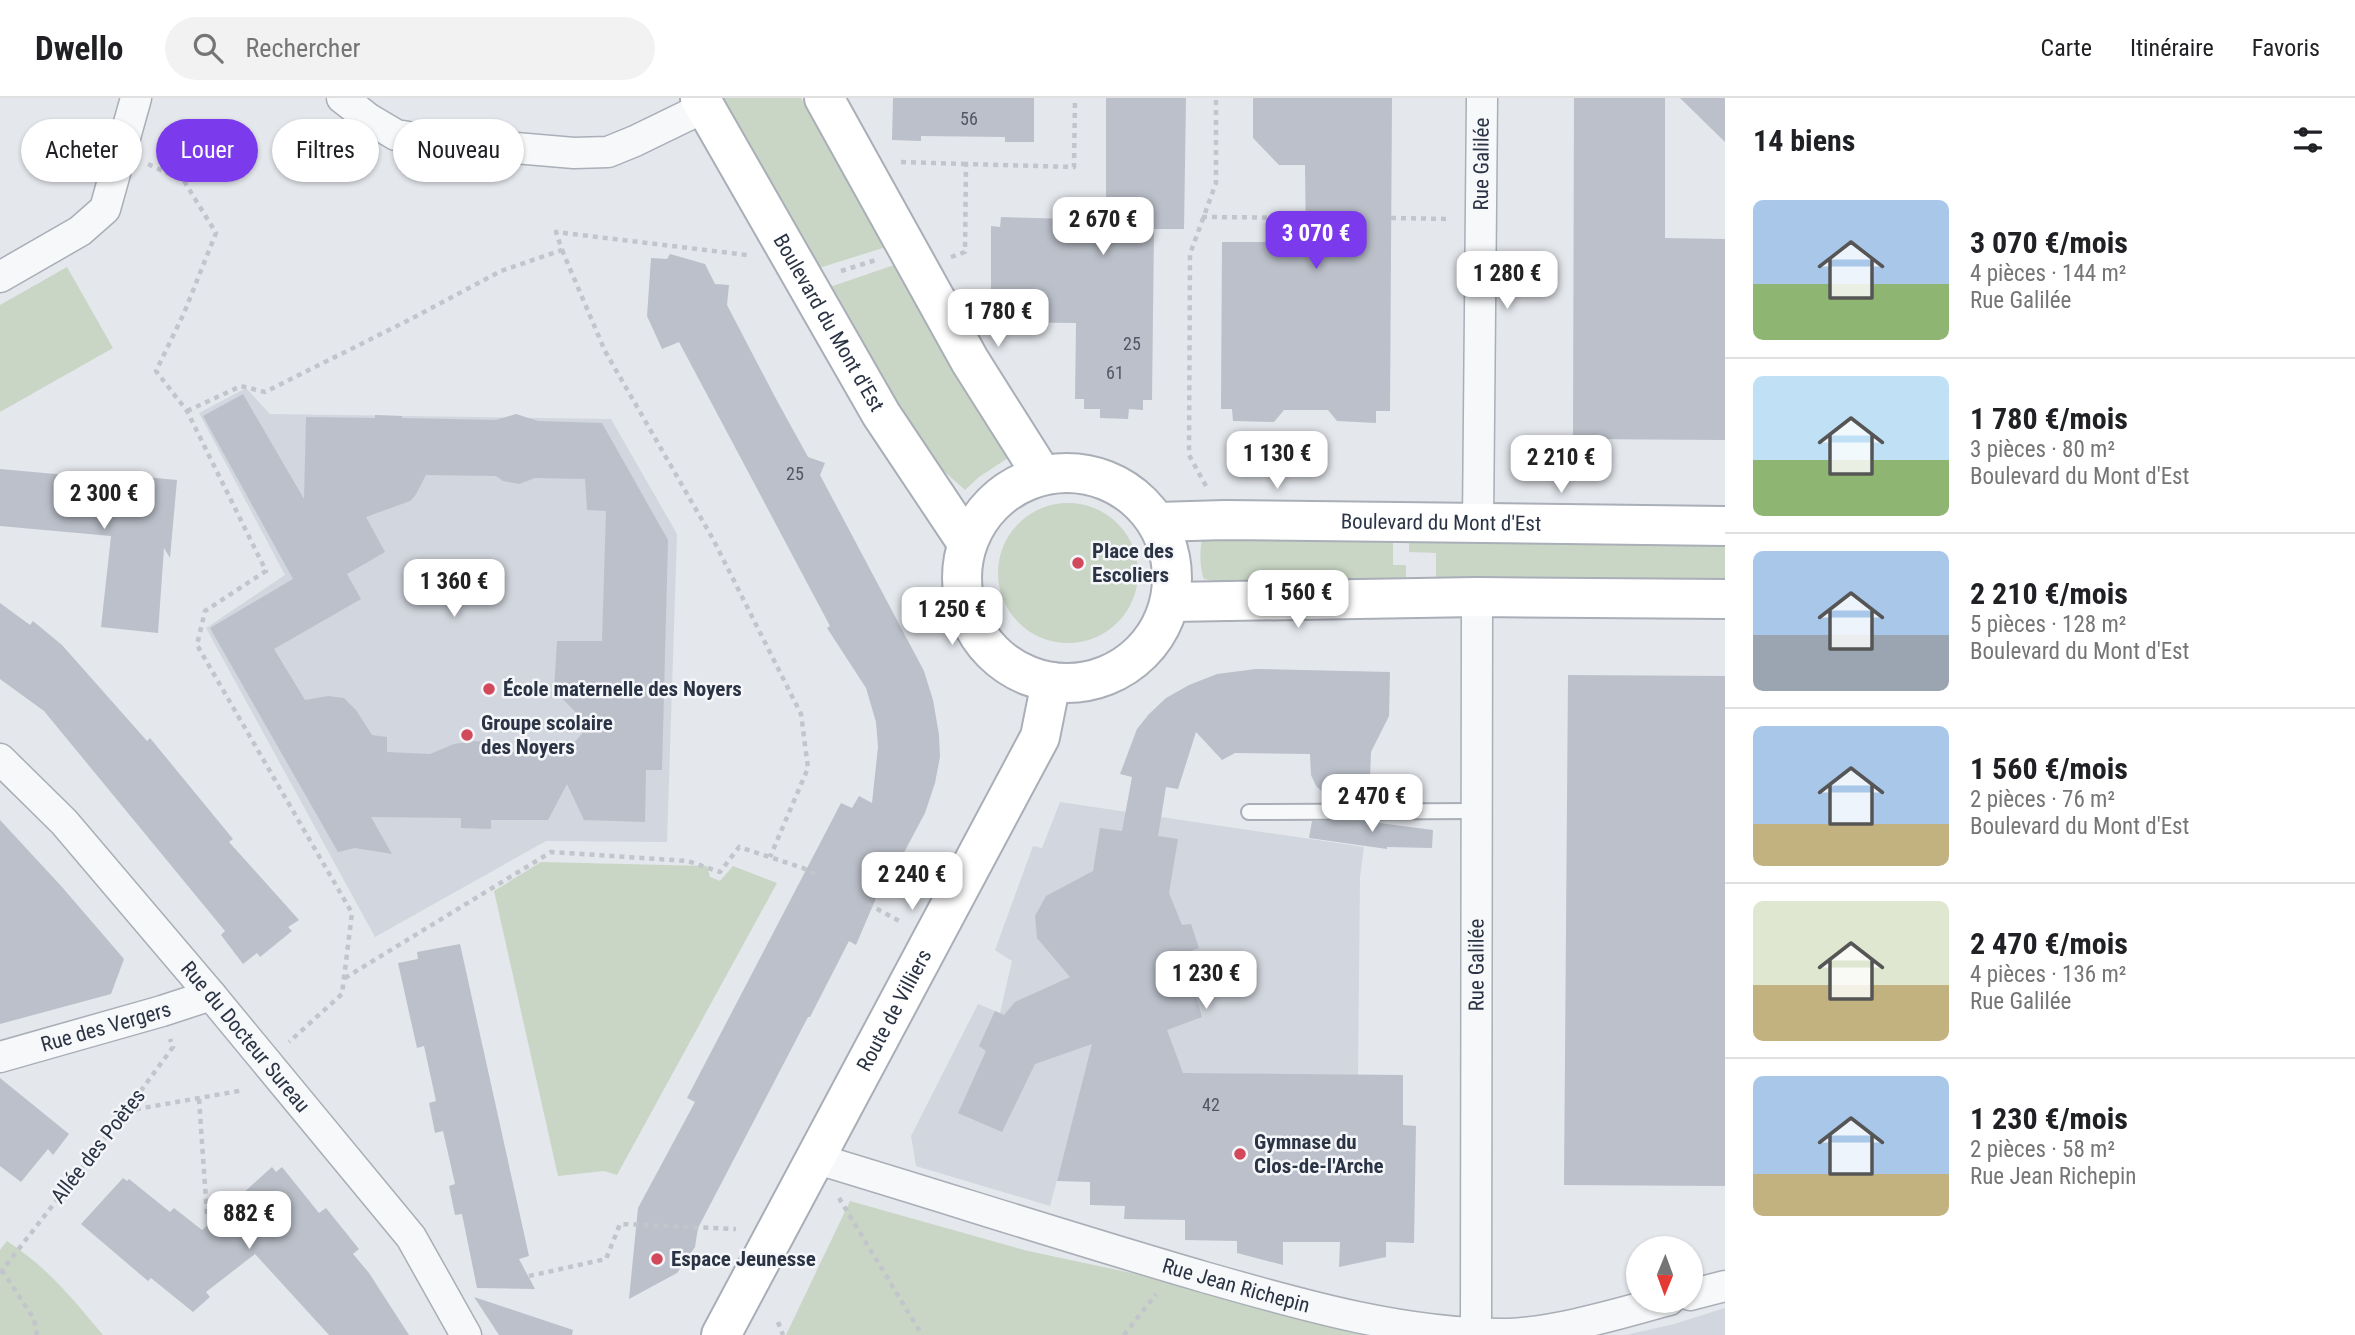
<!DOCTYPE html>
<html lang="fr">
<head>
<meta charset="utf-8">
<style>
	:root { --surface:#fff; --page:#f2f2f2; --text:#202124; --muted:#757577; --line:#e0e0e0; --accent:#7c3aed }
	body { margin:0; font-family:"Roboto Condensed",sans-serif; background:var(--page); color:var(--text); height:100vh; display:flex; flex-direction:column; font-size:26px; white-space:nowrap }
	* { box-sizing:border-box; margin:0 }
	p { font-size:23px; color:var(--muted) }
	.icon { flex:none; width:38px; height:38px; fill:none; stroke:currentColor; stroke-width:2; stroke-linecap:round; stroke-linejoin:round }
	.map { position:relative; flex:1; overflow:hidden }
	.details { display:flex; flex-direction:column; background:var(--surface); width:630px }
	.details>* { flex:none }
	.top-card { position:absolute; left:21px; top:21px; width:665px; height:63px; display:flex; gap:14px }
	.needle { width:46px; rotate:181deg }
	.buttons { position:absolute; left:1626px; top:1138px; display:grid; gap:14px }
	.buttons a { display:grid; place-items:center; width:77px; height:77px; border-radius:50%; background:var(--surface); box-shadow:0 2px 5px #0004; font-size:35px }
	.price { position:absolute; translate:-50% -60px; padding:0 16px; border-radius:14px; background:#fff; color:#222; font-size:23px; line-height:46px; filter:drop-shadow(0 2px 4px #0008) }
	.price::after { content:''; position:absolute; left:50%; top:42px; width:21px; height:16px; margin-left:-10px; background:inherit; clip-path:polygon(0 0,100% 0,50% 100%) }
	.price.on { background:var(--accent); color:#fff }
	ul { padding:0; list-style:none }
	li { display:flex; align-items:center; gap:21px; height:175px; padding:0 28px }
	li+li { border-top:2px solid var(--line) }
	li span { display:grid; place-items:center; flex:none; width:196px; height:140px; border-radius:10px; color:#555 }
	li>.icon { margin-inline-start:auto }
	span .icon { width:84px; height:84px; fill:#fffc; stroke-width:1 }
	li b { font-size:30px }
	h2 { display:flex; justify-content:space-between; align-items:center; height:84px; padding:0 28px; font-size:30px }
	.chip { padding:0 24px; border-radius:32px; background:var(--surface); box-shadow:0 2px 5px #0004; font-size:24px; line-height:63px }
	.chip.on { background:var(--accent); color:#fff }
	header { display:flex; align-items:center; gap:42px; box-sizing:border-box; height:98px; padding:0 35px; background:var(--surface); border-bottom:2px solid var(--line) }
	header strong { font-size:33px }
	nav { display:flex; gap:38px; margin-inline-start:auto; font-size:24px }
	.search { width:490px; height:63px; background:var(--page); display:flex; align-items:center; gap:18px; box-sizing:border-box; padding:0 24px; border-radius:38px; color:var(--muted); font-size:26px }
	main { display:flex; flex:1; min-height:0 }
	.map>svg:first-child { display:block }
	.built { fill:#d2d6de }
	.green { fill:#c9d6c5 }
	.building { fill:#bbc0ca; fill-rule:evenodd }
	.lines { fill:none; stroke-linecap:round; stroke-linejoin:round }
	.lane-casing { stroke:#a9aeb7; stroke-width:18 }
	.street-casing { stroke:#a9aeb7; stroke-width:33 }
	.secondary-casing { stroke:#a9aeb7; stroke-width:42 }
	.path { stroke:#c2c5cb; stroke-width:4.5; stroke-dasharray:5 5; stroke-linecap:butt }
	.lane { stroke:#f7f8fa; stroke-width:14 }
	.street { stroke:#f7f8fa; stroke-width:30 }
	.secondary { stroke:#fff; stroke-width:38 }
	.poi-dot { fill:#d1495b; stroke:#f4f6f9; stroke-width:2.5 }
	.labels { text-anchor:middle; stroke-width:5; stroke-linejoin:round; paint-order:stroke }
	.number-label { font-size:18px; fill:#4f5766 }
	.street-label { font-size:21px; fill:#2b3445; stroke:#f4f6f9 }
	.poi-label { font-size:21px; font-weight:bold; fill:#2b3445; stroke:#f4f6f9; text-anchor:start }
</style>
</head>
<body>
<header>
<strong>Dwello</strong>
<div class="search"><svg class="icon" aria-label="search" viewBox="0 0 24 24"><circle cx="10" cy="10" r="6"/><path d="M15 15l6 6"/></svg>Rechercher</div>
<nav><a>Carte</a><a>Itinéraire</a><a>Favoris</a></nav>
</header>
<main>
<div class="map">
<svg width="1725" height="1237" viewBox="0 0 1725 1237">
	<rect width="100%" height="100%" fill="#e4e7ec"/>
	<g class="built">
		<polygon points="246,290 270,316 611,321 677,436 667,744 546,743 375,839 206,530 285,477 199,315"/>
		<polygon points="1060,704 1364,749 1360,779 1358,977 1157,975 1083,985 1050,1108 916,1068 911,1038 978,906 1000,915 1012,863 995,852 1033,748 1042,750"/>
		<polygon points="1725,1210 1725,1237 1626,1237 1674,1226"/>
	</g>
	<g class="green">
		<polygon points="718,0 801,0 886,149 816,171"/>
		<polygon points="894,167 1008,360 979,379 965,392 935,365 897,308 827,190"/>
		<polygon points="67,169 113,250 0,314 0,207"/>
		<circle cx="1068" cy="475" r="70"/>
		<path d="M1393,439V467H1406V485L1230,486L1204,481C1200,473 1199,448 1203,440Z"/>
		<polygon points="1409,441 1725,445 1725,485 1436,483 1436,455 1409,454"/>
		<polygon points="541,764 707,768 710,779 720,783 733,768 777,785 617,1077 604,1073 558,1078 494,793"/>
		<polygon points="850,1103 1028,1153 1207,1191 1395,1237 786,1237"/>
		<path d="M7,1143C49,1171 71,1199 103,1237H0V1152Z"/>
	</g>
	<g class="building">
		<polygon points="893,0 1034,0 1034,44 1005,44 1005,39 921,38 921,43 892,42"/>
		<polygon points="1106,0 1186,0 1184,131 1154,131 1152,302 1143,302 1143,312 1129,311 1128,321 1100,320 1100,311 1084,311 1084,301 1075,301 1076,225 1000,224 1000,216 991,215 991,128 1000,129 1001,119 1106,122"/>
		<polygon points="1253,0 1392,0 1390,313 1376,313 1376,325 1337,323 1328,312 1284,312 1274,324 1233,323 1232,311 1221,311 1222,144 1306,144 1305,67 1279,67 1253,40"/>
		<polygon points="1574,0 1665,0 1665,140 1725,141 1725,342 1573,341"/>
		<polygon points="1680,0 1725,0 1725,44"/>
		<polygon points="670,156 705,166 715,186 729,187 727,207 775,299 808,359 825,365 820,377 924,573 933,602 939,637 940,659 935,685 925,715 883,794 879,793 856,847 849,843 810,919 808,919 698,1130 695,1149 677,1175 629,1201 638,1110 695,1004 687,1000 841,705 852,710 859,698 872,705 878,649 876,624 866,590 827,530 830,528 679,244 662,251 647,218 651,160 667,161"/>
		<path d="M243,296L304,401L306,319L375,320V317L402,318V320L496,322L516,316L538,323L602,325L668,442L662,672H646L645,724L584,722L567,686L548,722H491V731L461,730V720L371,719L392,756L355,750L338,754L210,530L293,481L203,318ZM426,377L496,378L503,383L519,386L535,380L585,381L587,412L606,413L602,543H557L554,592L589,628L563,657L519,656L495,645L475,643L454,646L430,656L387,654V639L372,637L356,612L344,600L328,598L305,602L274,551L361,501L347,476L385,454L366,419L410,403L415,398Z"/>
		<polygon points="0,371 111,381 112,376 177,382 170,460 164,450 158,535 101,529 111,438 0,428"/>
		<polygon points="0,505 30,527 33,523 62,547 147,643 150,640 233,741 229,744 299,822 288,829 292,833 260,859 257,855 243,866 221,837 225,833 44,613 0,581"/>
		<polygon points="1256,571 1390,574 1389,618 1371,654 1370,681 1357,704 1344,704 1326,697 1316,688 1311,677 1310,656 1235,655 1222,662 1196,634 1178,691 1166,689 1158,738 1178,741 1169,795 1182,827 1191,826 1199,850 1191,853 1198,878 1191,881 1202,919 1167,932 1183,975 1403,977 1403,1027 1416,1028 1414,1145 1386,1144 1386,1159 1339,1169 1340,1144 1283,1144 1283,1167 1237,1155 1237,1143 1185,1142 1185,1122 1124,1121 1125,1108 1090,1107 1090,1084 1057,1083 1092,946 1035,966 1002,1034 958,1015 986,953 979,948 995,913 1004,917 1015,904 1070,879 1037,840 1035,818 1046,798 1093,773 1100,730 1122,733 1132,679 1120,676 1137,631 1149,616 1166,600 1189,587 1217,576"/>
		<polygon points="1568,577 1725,578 1725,1088 1564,1087"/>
		<polygon points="0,722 62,789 124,861 111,896 0,926"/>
		<polygon points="1312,723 1364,723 1433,732 1432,750 1387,749 1387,751 1309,740"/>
		<polygon points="460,846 529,1158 519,1161 535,1191 477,1190 462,1116 455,1117 449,1088 455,1086 443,1033 435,1035 429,1005 436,1003 424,948 417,950 398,865 418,861 417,854"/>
		<polygon points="0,980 69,1036 53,1057 48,1051 21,1084 0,1068"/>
		<polygon points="272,1069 276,1074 282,1069 319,1115 326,1110 359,1151 353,1156 369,1175 409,1237 329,1237 255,1156 206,1194 210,1199 193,1214 151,1180 148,1183 81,1126 123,1080 127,1083 129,1081 170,1114 174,1110 202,1132"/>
		<polygon points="474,1199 573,1232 572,1237 499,1237"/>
	</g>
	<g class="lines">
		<defs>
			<polyline id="lane" points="1249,714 1476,713"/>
			<g id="street">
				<polyline points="342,0 369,21 396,37 434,43 574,55 608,54 635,43 705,9"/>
				<polyline points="0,179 80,133 105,111 136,0"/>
				<path id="s1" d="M1478,425L1482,0"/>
				<path id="s2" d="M0,661L64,724L211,897L411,1139L466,1237"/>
				<path id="s3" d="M0,959L162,913L211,897"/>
				<path id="s4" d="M814,1060C944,1099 1073,1141 1204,1179C1302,1207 1405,1237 1509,1236C1563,1233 1616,1216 1669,1202"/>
				<polyline points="1690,1197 1725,1188"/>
				<path id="s5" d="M1476,1235L1477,499"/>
			</g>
			<g id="secondary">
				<path id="s6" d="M700,0L881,316L967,445"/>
				<polyline points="824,0 970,263 1042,377"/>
				<circle cx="1067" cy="480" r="105"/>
				<path id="s7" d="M1157,424L1225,422L1725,428"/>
				<polyline points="1171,504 1477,499 1725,501"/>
				<path id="s8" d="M721,1237L1040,639L1051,584"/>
			</g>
		</defs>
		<use href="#lane" class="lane-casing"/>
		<use href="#street" class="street-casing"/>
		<use href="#secondary" class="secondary-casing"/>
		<g class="path">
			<polyline points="901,64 966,66"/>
			<polyline points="148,66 184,83 216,135 184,215 156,273 187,313 266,473 205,513 197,547 352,815 342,896 289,944"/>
			<polyline points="1202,119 1326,120"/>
			<polyline points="1391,120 1450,121"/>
			<polyline points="562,152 605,253 713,441 801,616 808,670 770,759"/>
			<polyline points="951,159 965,154 966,66 1074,69 1075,0"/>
			<polyline points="841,173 876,162"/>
			<polyline points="187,313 241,288 265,294 407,223 501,173 562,152 556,134 747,157"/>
			<polyline points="1206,388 1189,357 1190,156 1216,85 1216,0"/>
			<polyline points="868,806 901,824"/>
			<polyline points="345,880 551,754 688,763 720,774 739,749 803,770 818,778"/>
			<polyline points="199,1001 207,1117"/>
			<polyline points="126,1013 244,992"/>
			<polyline points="839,1100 922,1237"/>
			<polyline points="2,1172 34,1221 37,1237"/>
			<polyline points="0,1175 126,1013 173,949 170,941"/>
			<polyline points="529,1178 606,1161 620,1126 736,1131"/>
			<polyline points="778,1224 783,1237"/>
			<polyline points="1124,1237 1156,1196"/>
		</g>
		<use href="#lane" class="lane"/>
		<use href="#street" class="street"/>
		<use href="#secondary" class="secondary"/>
	</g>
	<g class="poi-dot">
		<circle cx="1078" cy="465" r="7"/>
		<circle cx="489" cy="591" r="7"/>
		<circle cx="467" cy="637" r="7"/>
		<circle cx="1240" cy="1056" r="7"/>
		<circle cx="657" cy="1161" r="7"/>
	</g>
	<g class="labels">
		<g class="number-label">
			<text x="969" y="27">56</text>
			<text x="1132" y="252">25</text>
			<text x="1115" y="281">61</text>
			<text x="795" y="382">25</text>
			<text x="1211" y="1013">42</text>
		</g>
		<g class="street-label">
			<text dy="7" stroke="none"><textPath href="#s1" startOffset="359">Rue Galilée</textPath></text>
			<text dy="7" stroke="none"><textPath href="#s6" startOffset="259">Boulevard du Mont d'Est</textPath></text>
			<text dy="7" stroke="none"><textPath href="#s7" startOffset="284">Boulevard du Mont d'Est</textPath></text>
			<text dy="7" stroke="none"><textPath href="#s5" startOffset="368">Rue Galilée</textPath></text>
			<text dy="7" stroke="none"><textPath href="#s8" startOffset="368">Route de Villiers</textPath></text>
			<text dy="7" stroke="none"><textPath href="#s3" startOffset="110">Rue des Vergers</textPath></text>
			<text dy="7" stroke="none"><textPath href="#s2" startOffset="371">Rue du Docteur Sureau</textPath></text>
			<text transform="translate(98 1048) rotate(-52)" y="7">Allée des Poètes</text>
			<text dy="7" stroke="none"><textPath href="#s4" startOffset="441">Rue Jean Richepin</textPath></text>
		</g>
		<g class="poi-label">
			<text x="1092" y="460">Place des<tspan x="1092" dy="24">Escoliers</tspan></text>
			<text x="503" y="598">École maternelle des Noyers</text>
			<text x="481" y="632">Groupe scolaire<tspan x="481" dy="24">des Noyers</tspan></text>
			<text x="1254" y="1051">Gymnase du<tspan x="1254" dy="24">Clos-de-l'Arche</tspan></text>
			<text x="671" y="1168">Espace Jeunesse</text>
		</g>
	</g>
</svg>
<div class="buttons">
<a><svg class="needle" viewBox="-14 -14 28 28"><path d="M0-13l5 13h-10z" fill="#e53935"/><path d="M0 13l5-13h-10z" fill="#757577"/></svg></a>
</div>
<b class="price" style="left:1103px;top:159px">2 670 €</b>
<b class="price on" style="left:1316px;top:173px">3 070 €</b>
<b class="price" style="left:1507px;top:213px">1 280 €</b>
<b class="price" style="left:998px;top:251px">1 780 €</b>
<b class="price" style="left:1277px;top:393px">1 130 €</b>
<b class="price" style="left:1561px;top:397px">2 210 €</b>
<b class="price" style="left:104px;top:433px">2 300 €</b>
<b class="price" style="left:454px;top:521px">1 360 €</b>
<b class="price" style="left:1298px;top:532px">1 560 €</b>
<b class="price" style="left:952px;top:549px">1 250 €</b>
<b class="price" style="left:1372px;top:736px">2 470 €</b>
<b class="price" style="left:912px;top:814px">2 240 €</b>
<b class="price" style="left:1206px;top:913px">1 230 €</b>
<b class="price" style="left:249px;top:1153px">882 €</b>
<div class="top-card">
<a class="chip">Acheter</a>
<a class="chip on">Louer</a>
<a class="chip">Filtres</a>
<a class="chip">Nouveau</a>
</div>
</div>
<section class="details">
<h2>14 biens<svg class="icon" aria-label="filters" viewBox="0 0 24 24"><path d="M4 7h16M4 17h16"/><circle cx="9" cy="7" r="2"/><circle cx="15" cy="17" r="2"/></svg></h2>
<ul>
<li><span style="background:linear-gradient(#a9c7e8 60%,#8fb573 0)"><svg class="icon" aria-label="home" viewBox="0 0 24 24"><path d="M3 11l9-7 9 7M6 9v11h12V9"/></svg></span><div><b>3 070 €/mois</b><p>4 pièces · 144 m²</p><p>Rue Galilée</p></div></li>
<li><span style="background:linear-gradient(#bfe0f5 60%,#8fb573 0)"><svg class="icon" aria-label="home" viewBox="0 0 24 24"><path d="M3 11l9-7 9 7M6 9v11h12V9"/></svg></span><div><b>1 780 €/mois</b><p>3 pièces · 80 m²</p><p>Boulevard du Mont d'Est</p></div></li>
<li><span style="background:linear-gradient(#a9c7e8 60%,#9aa5b1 0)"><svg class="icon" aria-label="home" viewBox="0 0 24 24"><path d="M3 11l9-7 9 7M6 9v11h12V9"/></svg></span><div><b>2 210 €/mois</b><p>5 pièces · 128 m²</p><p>Boulevard du Mont d'Est</p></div></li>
<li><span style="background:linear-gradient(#a9c7e8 70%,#c2b280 0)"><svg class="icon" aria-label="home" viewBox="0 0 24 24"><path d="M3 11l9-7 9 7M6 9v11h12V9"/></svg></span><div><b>1 560 €/mois</b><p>2 pièces · 76 m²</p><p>Boulevard du Mont d'Est</p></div></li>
<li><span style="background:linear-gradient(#dfe7d0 60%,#c2b280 0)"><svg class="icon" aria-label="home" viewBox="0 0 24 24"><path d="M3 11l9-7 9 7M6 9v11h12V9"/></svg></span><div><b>2 470 €/mois</b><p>4 pièces · 136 m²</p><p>Rue Galilée</p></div></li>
<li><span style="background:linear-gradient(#a9c7e8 70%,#c2b280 0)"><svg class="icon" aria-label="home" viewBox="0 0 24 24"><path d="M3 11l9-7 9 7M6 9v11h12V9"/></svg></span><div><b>1 230 €/mois</b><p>2 pièces · 58 m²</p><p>Rue Jean Richepin</p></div></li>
</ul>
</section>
</main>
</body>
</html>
